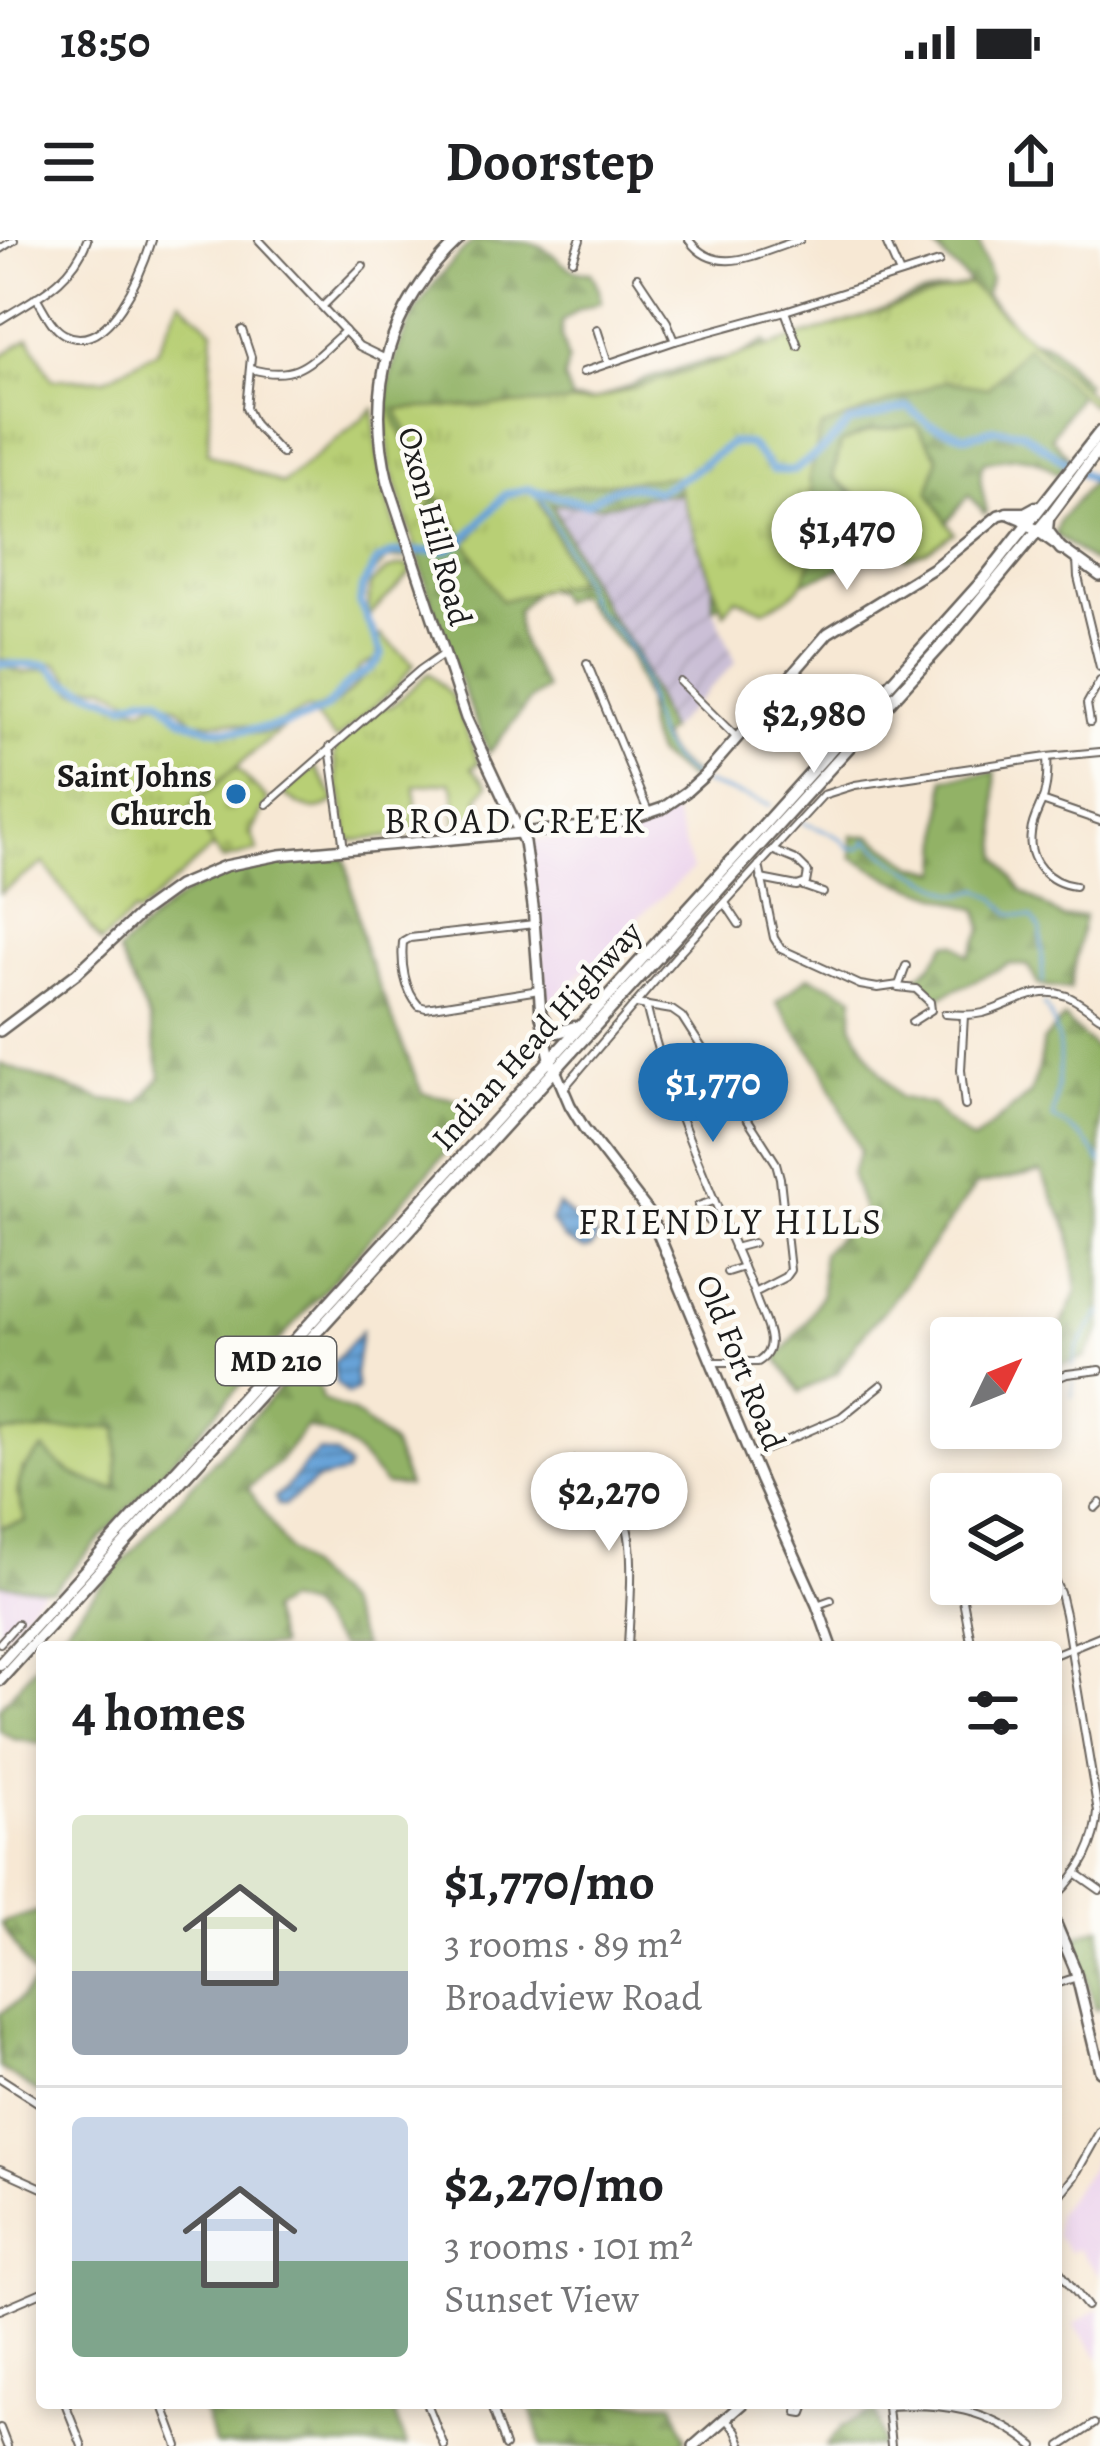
<!DOCTYPE html>
<html lang="en">
<head>
<meta charset="utf-8">
<style>
	:root { --surface:#fff; --page:#f6f6f6; --text:#202124; --muted:#757577; --line:#e0e0e0; --accent:#1f6fb2 }
	body { margin:0; font-family:Alegreya,serif; background:var(--page); color:var(--text); height:100vh; display:flex; flex-direction:column; font-size:45px; white-space:nowrap }
	* { box-sizing:border-box; margin:0 }
	p { font-size:39px; color:var(--muted) }
	.icon { flex:none; width:66px; height:66px; fill:none; stroke:currentColor; stroke-width:2; stroke-linecap:round; stroke-linejoin:round }
	.map { position:relative; flex:1; overflow:hidden }
	.details { position:absolute; left:36px; top:1401px; width:1026px; height:768px; display:flex; flex-direction:column; background:var(--surface); border-radius:12px; box-shadow:0 6px 18px #0003 }
	.details>* { flex:none }
	.needle { width:78px; rotate:47deg }
	.controls { position:absolute; left:930px; top:1077px; display:grid; gap:24px }
	.controls a { display:grid; place-items:center; width:132px; height:132px; border-radius:12px; background:var(--surface); box-shadow:0 6px 18px #0003; font-size:60px }
	.price { position:absolute; translate:-50% -102px; padding:0 27px; border-radius:42px; background:#fff; color:#222; font-size:39px; line-height:78px; filter:drop-shadow(0 3px 6px #0008) }
	.price::after { content:''; position:absolute; left:50%; top:72px; width:36px; height:27px; margin-left:-18px; background:inherit; clip-path:polygon(0 0,100% 0,50% 100%) }
	.price.current { background:var(--accent); color:#fff }
	ul { padding:0; list-style:none }
	li { display:flex; align-items:center; gap:36px; height:300px; padding:0 36px }
	li+li { border-top:3px solid var(--line) }
	li span { display:grid; place-items:center; flex:none; width:336px; height:240px; border-radius:12px; color:#555 }
	li>.icon { margin-inline-start:auto }
	span .icon { width:144px; height:144px; fill:#fffc; stroke-width:1 }
	li b { font-size:51px }
	h2 { display:flex; justify-content:space-between; align-items:center; height:144px; padding:0 36px; font-size:51px }
	.status { display:flex; justify-content:space-between; align-items:center; height:84px; padding:0 60px; background:var(--surface); direction:ltr }
	.status svg { height:33px; fill:currentColor }
	header { display:flex; justify-content:space-between; align-items:center; height:156px; padding:0 36px; background:var(--surface); font-size:54px; font-weight:700 }
	.map>svg:first-child { display:block }
	.built { fill:#ebd1ec }
	.industrial { fill:url(#industrial-furrows) }
	.grass { fill:#b8cf74; stroke:#6a7648; stroke-width:3 }
	.forest { fill:url(#forest-firs); stroke:#576741; stroke-width:3 }
	.cemetery { fill:url(#cemetery-stones); stroke:#6a7648; stroke-width:3 }
	.park { fill:url(#park-tufts); stroke:#6a7648; stroke-width:3 }
	.water { fill:url(#water-rules); stroke:#42607a; stroke-width:3 }
	.lines { fill:none; stroke-linecap:round; stroke-linejoin:round }
	.stream { stroke:#67a3d8; stroke-width:3 }
	.river { stroke:#67a3d8; stroke-width:8 }
	.minor-casing { stroke:#69635c; stroke-width:10 }
	.major-casing { stroke:#69635c; stroke-width:14 }
	.highway-casing { stroke:#69635c; stroke-width:15 }
	.minor { stroke:#fff; stroke-width:6 }
	.major { stroke:#fff; stroke-width:9 }
	.highway { stroke:#fff; stroke-width:10 }
	.poi-dot { fill:#1f6fb2; stroke:#fdfcf7; stroke-width:4.5 }
	.labels { text-anchor:middle; stroke-width:9; stroke-linejoin:round; paint-order:stroke }
	.shield { fill:#fdfcf7; stroke:#605f5e; stroke-width:3 }
	.shield-label { font-size:30px; font-weight:bold; fill:#1c1c1c }
	.street-label { font-size:33px; fill:#1c1c1c; stroke:#fdfcf7 }
	.poi-label { font-size:33px; font-weight:bold; fill:#1c1c1c; stroke:#fdfcf7; text-anchor:end }
	.neighbourhood-label { font-size:36px; letter-spacing:3px; fill:#1c1c1c; stroke:#fdfcf7 }
</style>
</head>
<body>
<div class="status"><b>18:50</b><svg viewBox="0 0 49 12"><path d="M0 12V9h3v3zM5 12V6h3v6zM10 12V3h3v9zM15 12V0h3v12zM26 1h20v11H26zM47 4h2v5h-2z"/></svg></div>
<header><svg class="icon" aria-label="menu" viewBox="0 0 24 24"><path d="M4 6h16M4 12h16M4 18h16"/></svg>Doorstep<svg class="icon" aria-label="share" viewBox="0 0 24 24"><path d="M12 15V3M7 8l5-5 5 5M5 13v7h14v-7"/></svg></header>
<div class="map">
<svg width="1100" height="2206" viewBox="0 0 1100 2206">
	<defs>
		<pattern id="industrial-furrows" width="10" height="10" patternUnits="userSpaceOnUse" patternTransform="scale(3)"><rect width="10" height="10" fill="#cbbfd6"/><path d="M-1 1l2-2M0 10L10 0M9 11l2-2" fill="none" stroke="#aea4b7"/></pattern>
		<pattern id="forest-firs" width="22" height="20" patternUnits="userSpaceOnUse" patternTransform="scale(3)"><rect width="22" height="20" fill="#92b266"/><path d="M5 1l3.5 6h-7zM16 11l3.5 6h-7z" fill="#7d9858"/></pattern>
		<pattern id="cemetery-stones" width="16" height="16" patternUnits="userSpaceOnUse" patternTransform="scale(3)"><rect width="16" height="16" fill="#b8cf74"/><path d="M2 7V4a2 2 0 0 1 4 0v3zM10 15v-3a2 2 0 0 1 4 0v3z" fill="#9eb164"/></pattern>
		<pattern id="park-tufts" width="24" height="20" patternUnits="userSpaceOnUse" patternTransform="scale(3)"><rect width="24" height="20" fill="#b8cf74"/><path d="M3 7l-1-3M5 7V3M7 7l1-3M15 17l-1-3M17 17v-4M19 17l1-3" fill="none" stroke="#9eb164"/></pattern>
		<pattern id="water-rules" width="6" height="5" patternUnits="userSpaceOnUse" patternTransform="scale(3)"><rect width="6" height="5" fill="#67a3d8"/><path d="M0 2.5h6" fill="none" stroke="#5484ae"/></pattern>
	</defs>
	<rect width="100%" height="100%" fill="#fdfcf7"/>
	<filter id="ink" filterUnits="userSpaceOnUse"><feTurbulence type="fractalNoise" baseFrequency=".00833" numOctaves="2"/><feDisplacementMap in="SourceGraphic" scale="24" xChannelSelector="R" yChannelSelector="G"/><feConvolveMatrix kernelMatrix="1 2 1 2 8 2 1 2 1" color-interpolation-filters="sRGB"/></filter>
	<filter id="wash" filterUnits="userSpaceOnUse"><feTurbulence type="fractalNoise" baseFrequency=".004" numOctaves="4" result="noise"/><feDisplacementMap in="SourceGraphic" scale="48" xChannelSelector="R" yChannelSelector="G"/><feGaussianBlur stdDeviation="2.7" result="paint"/><feColorMatrix in="noise" values="0 0 0 0 0 0 0 0 0 0 0 0 0 0 0 0 0 1.4 0 .05"/><feComposite in="paint" operator="in"/></filter>
	<g filter="url(#wash)">
		<rect width="100%" height="100%" fill="#f7e8d4"/>
		<g class="built">
			<polygon points="673,570 692,630 630,685 625,701 609,716 589,727 547,765 534,623 530,605 533,601 633,588"/>
			<polygon points="0,1344 44,1350 0,1399"/>
			<polygon points="1100,1904 1100,2036 1078,2009 1069,2012 1056,1995 1056,1974 1088,1932"/>
			<polygon points="1100,2068 1100,2119 1074,2084"/>
		</g>
		<polygon class="industrial" points="685,253 699,283 698,305 713,344 713,367 736,422 668,491 634,408 612,380 591,345 551,264 616,264 644,256"/>
		<g class="grass">
			<polygon points="916,184 938,217 930,254 954,293 925,312 906,318 898,301 881,310 867,264 833,237 840,203 869,191"/>
			<path d="M315,527L336,561C314,576 301,568 283,553Z"/>
			<polygon points="118,1186 118,1249 86,1242 60,1229 23,1228 17,1253 26,1281 0,1287 0,1193"/>
		</g>
		<g class="forest">
			<path d="M474,0C493,0 514,0 532,3C559,10 558,33 591,32L599,49L601,62L577,70L562,82L561,96L568,121L564,139L572,160L594,161L643,140L703,122L734,118L765,101L779,134C835,99 902,45 971,49L968,41L927,0H978L991,38L985,54L1026,98L1049,104L1087,143L1051,197L1070,219L1057,234C1034,212 1014,216 984,222C976,235 984,256 987,272L985,274L969,255L947,282L929,253L938,217L916,185L869,191L841,203L833,237L850,252C850,268 851,279 864,291L874,289L881,310C854,323 827,335 799,343C770,352 741,355 713,367V344L698,305L699,283L685,253L644,256L616,264L596,266L552,264L591,345L612,380L634,408L668,491L661,496C664,515 679,524 695,535L690,540L656,514L647,490L646,462L628,411L587,368L581,358L573,354L560,362L555,352L540,347L517,371C517,405 531,421 546,449L531,459L489,513C450,423 417,328 397,231C393,211 385,188 386,168C391,99 425,46 474,0Z"/>
			<polygon points="1100,232 1100,314 1092,322 1055,294 1059,281"/>
			<polygon points="995,532 999,617 1021,650 1063,678 1084,676 1070,749 1038,745 1029,726 1010,724 937,758 916,737 931,725 947,703 956,704 969,716 983,689 978,670 893,640 852,617 852,596 871,596 915,626 940,632 945,538"/>
			<path d="M345,617L365,711L422,853L488,865L196,1195L53,1350L0,1344V1287L26,1281C14,1245 15,1234 44,1209C65,1234 85,1242 117,1249L118,1187L0,1193V824L103,860L139,863L161,837L150,781L118,712C145,687 173,658 207,642C248,622 300,622 345,617Z"/>
			<polygon points="809,736 854,756 852,784 871,819 899,857 933,865 945,880 973,901 1030,854 1040,825 1043,801 1064,778 1100,813 1100,1090 1085,1118 1050,1127 1050,1110 1077,1052 1070,993 1041,932 976,945 891,1062 858,1100 837,1133 800,1152 777,1119 807,1081 822,1053 822,1013 864,972 851,934 860,911 822,827 776,762"/>
			<path d="M310,1114L322,1159L357,1175L392,1204L408,1246L385,1245C360,1214 346,1197 306,1187L278,1223L248,1248L288,1310L344,1364L363,1407H339L307,1367L285,1361L269,1371L279,1407H50L85,1364Z"/>
			<polygon points="42,1417 42,1504 14,1499 0,1491 0,1468"/>
			<polygon points="42,1670 42,1855 0,1828 0,1774 18,1761 36,1740 1,1683"/>
			<polygon points="1100,1687 1100,1769 1095,1769 1075,1697"/>
			<polygon points="200,2163 390,2163 406,2206 216,2206"/>
			<polygon points="530,2163 674,2163 686,2199 678,2206 542,2206"/>
			<polygon points="876,2170 883,2206 826,2206 844,2185"/>
		</g>
		<polygon class="cemetery" points="236,528 268,560 251,593 258,611 223,620 213,607 191,565"/>
		<g class="park">
			<path d="M969,44L1095,159L1091,165L1026,106L988,148L945,141L821,188L809,238L823,301C810,314 810,333 799,348C791,358 775,364 764,370L736,358L724,373L674,236L535,251L576,341L501,361L466,301L472,298L488,275L471,294L463,296L442,260H437L397,169L589,162Z"/>
			<path d="M180,60L213,90L208,213L282,244L374,169C375,222 389,268 406,318L388,319L367,340L361,370L367,379L365,381L375,390L377,402L380,395L414,424L398,445L336,500L315,476C346,462 354,442 381,422L378,405L377,419L360,427L349,445L335,459L313,471L307,469L272,487L257,489L230,482H195L179,467L151,455L134,462L107,446H78L56,423L26,425L0,419V117L29,98L52,139H105L157,111Z"/>
			<polygon points="385,168 390,169 433,263 427,268 437,291 434,309 418,316 390,225"/>
			<path d="M408,325L411,333L368,377L370,344C386,332 386,327 408,325Z"/>
			<polygon points="0,425 24,433 44,429 56,433 75,451 108,454 133,466 143,468 156,460 198,488 265,494 284,487 191,565 213,607 137,675 134,672 101,703 44,623 0,653"/>
			<polygon points="429,433 452,456 479,523 472,528 488,545 478,558 490,594 457,596 454,549 450,542 415,546 417,594 349,601 341,552 339,552 334,517 336,508 380,468 392,466"/>
		</g>
		<g class="water">
			<polygon points="558,965 595,995 596,1001 591,1008 584,1010 564,999 551,982"/>
			<polygon points="361,1092 355,1135 357,1149 348,1154 336,1143 333,1123"/>
			<path d="M319,1211L337,1215L348,1227L345,1234L317,1240L285,1265H278L275,1258C292,1245 302,1224 319,1211Z"/>
		</g>
		<g class="lines">
			<g class="stream">
				<path d="M524,250L542,259L583,342C586,373 616,383 630,409C659,459 638,503 695,538"/>
				<polyline points="704,543 770,565"/>
				<path d="M802,582C821,591 836,591 849,608H861L867,600L897,623L954,653L964,654L980,649L995,658L1011,674L1032,677L1041,690L1043,742"/>
				<path d="M1044,764C1068,802 1058,835 1053,878C1073,890 1091,901 1100,923"/>
				<polyline points="1073,1126 1077,1109 1100,1073"/>
				<polyline points="1072,1156 1073,1142"/>
			</g>
			<path class="river" d="M0,424L47,425L66,442L125,464L143,457H159C166,463 173,472 180,477C219,500 280,490 319,472C332,466 337,454 347,445C359,434 375,430 382,414L360,363L362,347L377,322L393,313L447,310L463,301L506,254L528,249L587,264C614,245 625,242 657,251L689,234L731,203L749,204L773,230L794,231L828,205L849,183L908,167L929,184L966,196L995,189L1022,192L1089,238L1100,236"/>
		</g>
	</g>
	<g filter="url(#ink)">
		<g class="lines">
			<defs>
				<g id="minor">
					<polyline points="259,0 359,106 386,119"/>
					<path d="M689,0C718,40 762,10 800,0"/>
					<polyline points="885,0 900,34"/>
					<polyline points="0,9 14,0"/>
					<polyline points="573,20 580,0"/>
					<polyline points="637,37 667,82 675,101"/>
					<path d="M36,57C44,69 51,87 64,94C109,118 143,29 152,0"/>
					<polyline points="323,66 363,26"/>
					<polyline points="785,71 798,106"/>
					<path d="M0,80C36,57 72,42 87,0"/>
					<polyline points="597,89 608,123"/>
					<polyline points="242,90 251,117 246,168 254,184 282,214"/>
					<path d="M251,129C300,142 310,121 345,91"/>
					<polyline points="583,132 675,101 785,71 939,22"/>
					<polyline points="1077,320 1078,337 1100,427"/>
					<polyline points="587,423 649,574"/>
					<polyline points="680,442 737,498"/>
					<polyline points="1090,482 1087,464 1100,441"/>
					<polyline points="330,507 344,609"/>
					<path d="M1047,517C1048,530 1047,544 1044,556C1040,568 1032,580 1031,593C1027,621 1048,643 1075,646"/>
					<polyline points="1042,561 1100,581"/>
					<polyline points="267,564 420,430 443,414"/>
					<polyline points="759,625 774,698 781,709 860,745 878,748 899,745 906,726"/>
					<polyline points="761,639 797,646 806,643 808,632 796,620 772,610"/>
					<polyline points="803,646 823,653"/>
					<polyline points="725,663 739,684"/>
					<path d="M534,684L410,698L403,702C401,723 404,750 419,766L426,768L539,750"/>
					<polyline points="898,747 916,749 930,762 931,770 912,782"/>
					<path d="M636,764L672,770L682,777L776,923L780,938L790,1030L785,1037L754,1053C760,1076 784,1106 758,1122H713"/>
					<path d="M646,765C670,866 714,958 754,1053"/>
					<path d="M945,774C958,775 970,776 983,773C1013,765 1035,745 1067,756C1079,761 1089,770 1100,777"/>
					<polyline points="964,775 961,830 965,866"/>
					<polyline points="563,849 676,716 823,555 855,545 1047,517 1100,512"/>
					<polyline points="655,859 670,853"/>
					<polyline points="698,966 713,961"/>
					<polyline points="708,981 720,978"/>
					<polyline points="734,1008 753,1003"/>
					<polyline points="727,1032 743,1027"/>
					<polyline points="1041,1145 1067,1134 1100,1130"/>
					<polyline points="751,1216 841,1177 881,1145"/>
					<path d="M576,1220C594,1231 595,1237 605,1254C610,1262 619,1268 623,1276C637,1302 629,1376 628,1407"/>
					<polyline points="1095,1268 1100,1263"/>
					<path d="M1052,1335L1060,1353L1065,1374L1098,1572C1096,1606 1080,1633 1056,1656"/>
					<polyline points="960,1344 972,1407"/>
					<polyline points="817,1365 831,1360"/>
					<polyline points="0,1403 17,1384"/>
					<polyline points="1056,1414 1100,1396"/>
					<polyline points="1076,1633 1100,1650"/>
					<polyline points="1056,1744 1077,1737"/>
					<polyline points="0,1838 42,1865"/>
					<polyline points="0,1929 42,1948"/>
					<polyline points="1056,1959 1074,1937 1100,1891"/>
					<polyline points="1056,2027 1087,2066"/>
					<polyline points="0,2070 42,2052"/>
					<polyline points="65,2163 82,2206"/>
					<polyline points="162,2163 178,2206"/>
					<polyline points="427,2163 444,2206"/>
					<polyline points="490,2163 505,2206"/>
					<polygon points="806,2165 803,2173 797,2172 798,2167"/>
					<path d="M887,2166C945,2163 987,2168 1034,2206"/>
					<polyline points="887,2167 891,2206"/>
					<polyline points="726,2179 736,2191 742,2206"/>
					<polyline points="0,2188 7,2206"/>
					<polyline points="1061,2206 1094,2184"/>
				</g>
				<g id="major">
					<path d="M459,0C389,66 365,149 388,242L466,478L524,602L533,666L541,775L550,818L570,865L584,888L650,974L761,1241L817,1365L832,1407"/>
					<polyline points="0,791 77,733 142,672 178,646 225,626 280,615 616,584 663,568 686,552 705,535 828,393 935,327 999,275 1007,273 1021,279 1100,336"/>
					<polyline points="1056,1684 1075,1729 1100,1831"/>
					<polyline points="694,2206 743,2163"/>
				</g>
				<g id="highway">
					<polyline points="1007,273 1025,273 1036,267"/>
					<polyline points="1048,280 1047,290 1061,309"/>
					<polyline points="541,775 549,787 558,792 575,787"/>
					<polyline points="0,1424 742,609 984,339 1100,192"/>
					<polyline points="0,1440 951,395 1049,277 1100,208"/>
				</g>
			</defs>
			<use href="#minor" class="minor-casing"/>
			<use href="#major" class="major-casing"/>
			<use href="#highway" class="highway-casing"/>
			<use href="#minor" class="minor"/>
			<use href="#major" class="major"/>
			<use href="#highway" class="highway"/>
		</g>
	</g>
	<circle class="poi-dot" cx="236" cy="554" r="12"/>
	<g class="labels">
		<rect class="shield" x="216" y="1097" width="120" height="48" rx="9"/>
		<g class="shield-label">
			<text x="276" y="1131">MD 210</text>
		</g>
		<g class="street-label">
			<text transform="translate(436 286) rotate(75)" y="12">Oxon Hill Road</text>
			<text transform="translate(536 795) rotate(-48)" y="12">Indian Head Highway</text>
			<text transform="translate(742 1122) rotate(68)" y="12">Old Fort Road</text>
		</g>
		<g class="poi-label">
			<text x="212" y="547">Saint Johns<tspan x="212" dy="38">Church</tspan></text>
		</g>
		<g class="neighbourhood-label">
			<text x="516" y="593">BROAD CREEK</text>
			<text x="731" y="994">FRIENDLY HILLS</text>
		</g>
	</g>
</svg>
<div class="controls">
<a><svg class="needle" viewBox="-14 -14 28 28"><path d="M0-13l5 13h-10z" fill="#e53935"/><path d="M0 13l5-13h-10z" fill="#757577"/></svg></a>
<a><svg class="icon" aria-label="layers" viewBox="0 0 24 24"><path d="M12 4l9 5-9 5-9-5zM3 14l9 5 9-5"/></svg></a>
</div>
<b class="price" style="left:847px;top:353px">$1,470</b>
<b class="price" style="left:814px;top:536px">$2,980</b>
<b class="price current" style="left:713px;top:905px">$1,770</b>
<b class="price" style="left:609px;top:1314px">$2,270</b>
<section class="details">
<h2>4 homes<svg class="icon" aria-label="filters" viewBox="0 0 24 24"><path d="M4 7h16M4 17h16"/><circle cx="9" cy="7" r="2"/><circle cx="15" cy="17" r="2"/></svg></h2>
<ul>
<li><span style="background:linear-gradient(#dfe7d0 65%,#9aa5b1 0)"><svg class="icon" aria-label="home" viewBox="0 0 24 24"><path d="M3 11l9-7 9 7M6 9v11h12V9"/></svg></span><div><b>$1,770/mo</b><p>3 rooms · 89 m²</p><p>Broadview Road</p></div></li>
<li><span style="background:linear-gradient(#c9d6e8 60%,#7fa58c 0)"><svg class="icon" aria-label="home" viewBox="0 0 24 24"><path d="M3 11l9-7 9 7M6 9v11h12V9"/></svg></span><div><b>$2,270/mo</b><p>3 rooms · 101 m²</p><p>Sunset View</p></div></li>
</ul>
</section>
</div>
</body>
</html>
